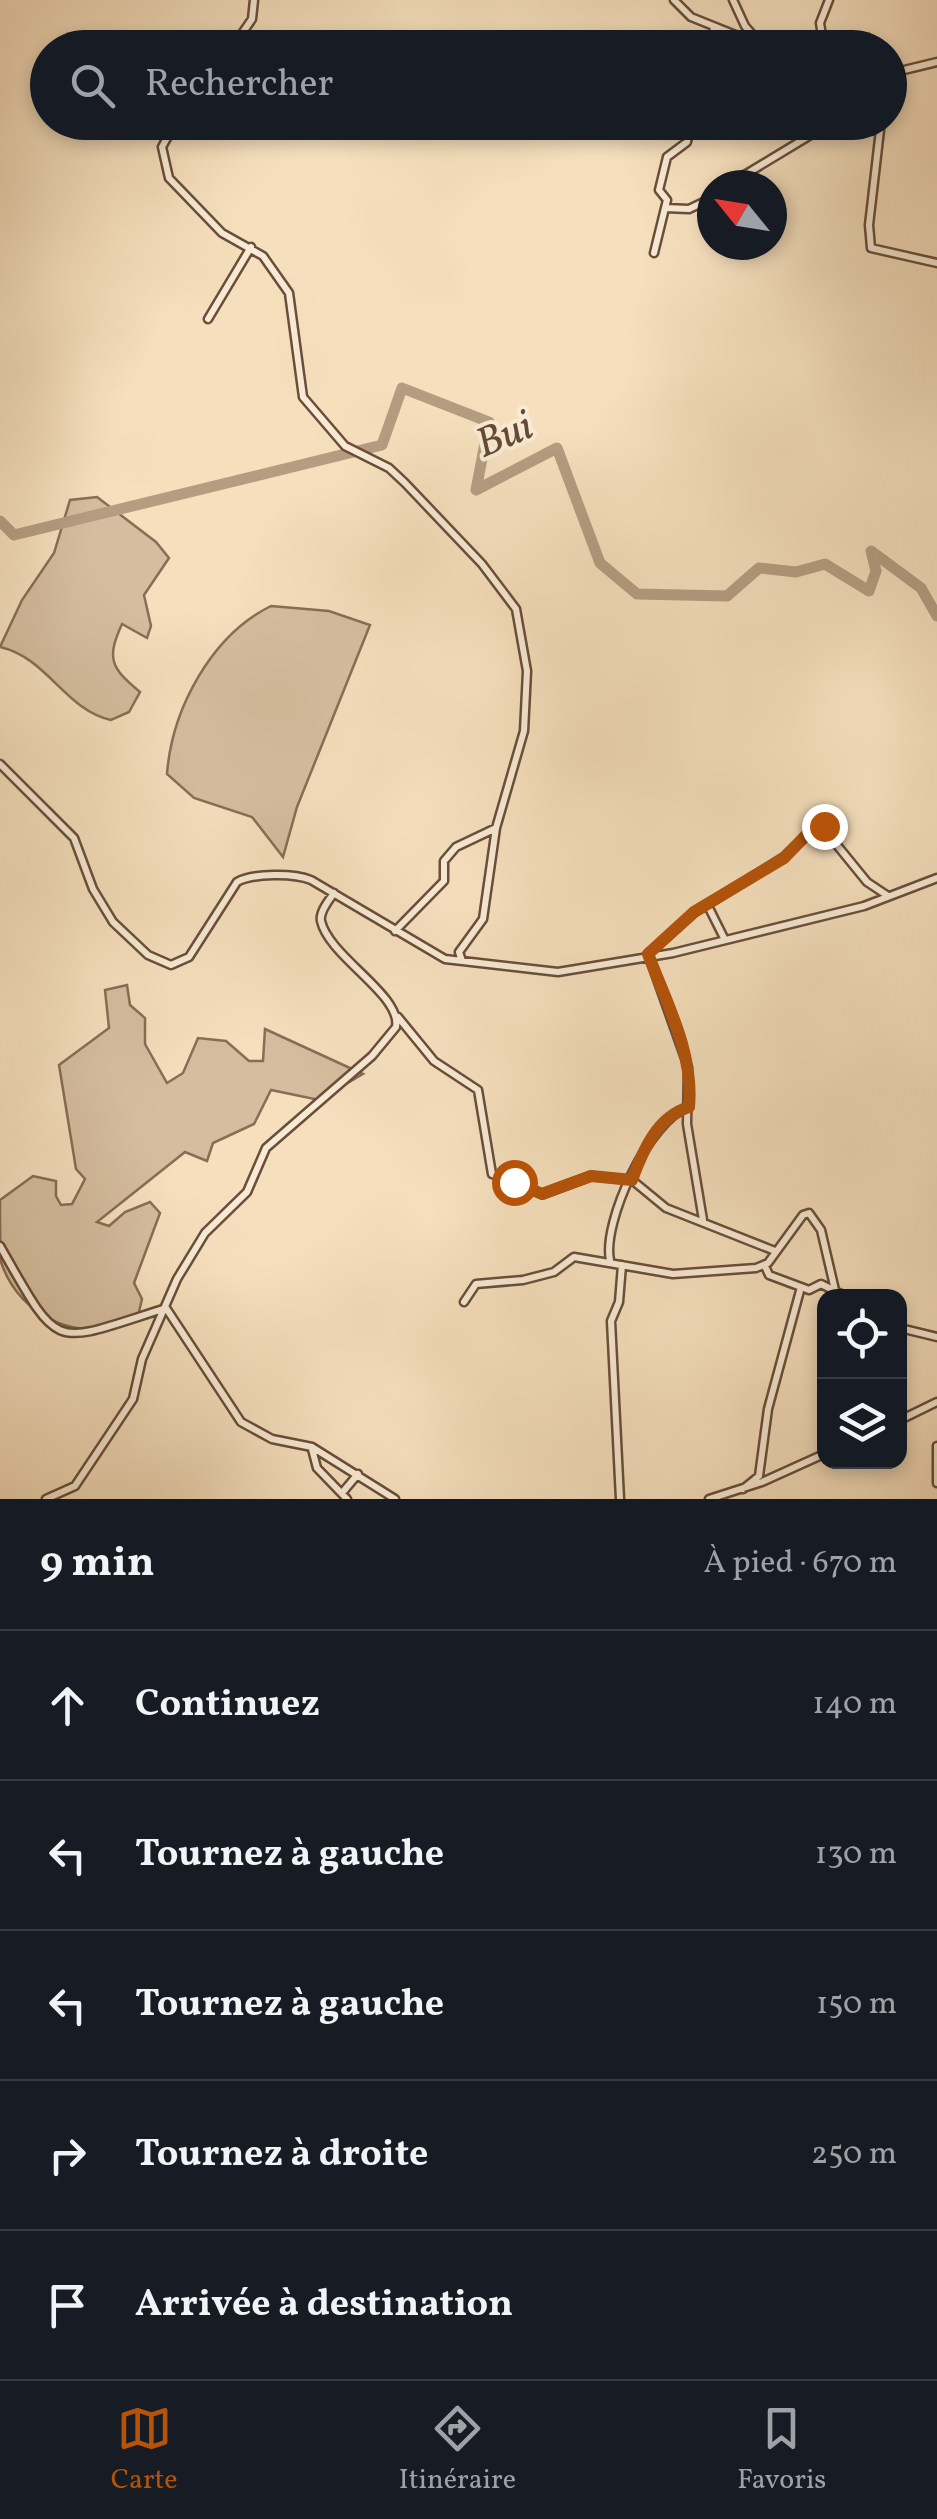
<!DOCTYPE html>
<html lang="fr">
<head>
<meta charset="utf-8">
<style>
  body { margin:0; font-family:Vollkorn,serif; background:#242831; color:#f1f3f6 }
  .controls { position:absolute; right:30px; bottom:30px; display:grid; overflow:hidden; border-radius:20px; box-shadow:0 5px 15px #0003 }
  .controls button { width:90px; height:90px; display:grid; place-items:center; padding:0; border:0; border-bottom:2px solid #363941; background:#171b24; color:#f1f3f6; font:50px sans-serif }
  .compass { position:absolute; left:697px; top:170px; width:90px; height:90px; border-radius:50%; background:#171b24; box-shadow:0 5px 15px #0003; rotate:300deg }
  .stop { position:absolute; width:30px; height:30px; margin:-22px; border:8px solid #b45309; border-radius:50%; background:#fff }
  .stop.end { background:#b45309; border-color:#fff; box-shadow:0 2px 10px #0008 }
  .list { margin:0; padding:0; list-style:none }
  h2 { display:flex; justify-content:space-between; align-items:center; height:130px; margin:0; padding:0 40px; font-size:42px }
  h2 small { font-size:32px; font-weight:400; color:#9ea1a6 }
  .list li { display:grid; grid-template-columns:65px 1fr auto; gap:30px; align-items:center; box-sizing:border-box; height:150px; padding:0 40px; border-top:2px solid #363941 }
  .list b { display:block; font-size:38px; white-space:nowrap }
  .list em { font-size:32px; font-style:normal; color:#9ea1a6 }
  .icon { flex:none; width:55px; height:55px; fill:none; stroke:currentColor; stroke-width:2; stroke-linecap:round; stroke-linejoin:round }
  .map { position:relative; flex:none; width:937px; height:1499px; overflow:hidden }
  .search { position:absolute; background:#171b24; box-shadow:0 5px 15px #0003; left:30px; right:30px; top:30px; height:110px; display:flex; align-items:center; gap:25px; box-sizing:border-box; padding:0 35px; border-radius:55px; color:#9ea1a6; font-size:38px }
  .sheet { height:880px; background:#171b24 }
  nav { display:flex; justify-content:space-around; align-items:center; box-sizing:border-box; height:140px; border-top:2px solid #363941; background:#171b24; font-size:28px; color:#9ea1a6 }
  nav a { display:grid; justify-items:center; gap:5px }
  nav .on { color:#b45309 }
  .map>svg:first-child { display:block }
</style>
</head>
<body>
<div class="map">
<svg width="937" height="1499" viewBox="0 0 937 1499">
  <rect width="100%" height="100%" fill="#f5dfbd"/>
  <filter id="stains"><feTurbulence type="fractalNoise" baseFrequency=".002" numOctaves="4"/><feColorMatrix values="0 0 0 0 .2 0 0 0 0 .09 0 0 0 0 .02 0 0 0 .5 -.17"/></filter>
  <radialGradient id="worn" r=".72"><stop offset=".6" stop-color="#630" stop-opacity="0"/><stop offset="1" stop-color="#630" stop-opacity=".3"/></radialGradient>
  <path fill="#d5be9f" stroke="#886e56" stroke-width="2.5" d="M97 497 156 542 169 558 144 595 151 626 147 638 122 624C106 659 111 668 140 692L129 712 111 720C64 709 48 658 0 647L22 600 54 553 70 500Z
    M271 606 329 611 370 625 297 807 283 857 252 817 194 798 167 774C172 708 212 635 271 606Z
    M127 985 130 1005 145 1018V1044L167 1083 183 1073 198 1038 226 1041 249 1061H263L265 1029 363 1074 319 1100 271 1090 254 1124 213 1143 207 1161 185 1152 97 1222 109 1226 125 1212 150 1202 160 1213 134 1283 142 1299 138 1316C88 1348 20 1320 1 1262 0 1244 0 1219 0 1200L33 1176 56 1181V1196L61 1205 72 1204 85 1179 76 1169 59 1065 109 1028 105 990Z"/>
  <g fill="none" stroke-linecap="round" stroke-linejoin="round">
    <path stroke="#b59d82" stroke-width="11" d="M0 521 14 535 382 445 402 388 489 422 476 490 557 448 600 563 637 594 727 596 759 568 796 572 825 564 869 591 876 571 871 551 921 588 937 616"/>
    <g stroke="#694e3a" stroke-width="11">
      <path id="minor" d="M674 0 691 17 768 48
        M733 0 745 26 759 42
        M232 48 252 19 254 0
        M708 48 714 28
        M824 48 820 23 829 0
        M890 67 900 71 937 62
        M890 92 900 71
        M176 122 162 147 169 178 222 233 263 256 289 293 303 397 345 446 389 468 405 483 482 564 516 609 527 671 524 731 496 828 483 919 459 952 462 961
        M880 130 869 225 871 248 937 263
        M728 185 814 133 880 130 881 122
        M665 208 667 200 659 190 667 157 687 142 691 122
        M654 253 665 208 689 209 712 198
        M208 319 251 247
        M0 764 74 838 93 889 113 922 148 955 171 965 189 957 237 882C253 873 294 873 311 880L445 959 558 972 673 953 864 906 937 878
        M707 904 724 938
        M395 931 444 881V861L456 847 496 828
        M398 1017 434 1061 478 1090 492 1174 543 1194 591 1176 632 1180 666 1208 775 1251
        M703 1220 687 1124 688 1067 648 954 695 912 784 857 819 823 867 882 888 896
        M0 1246C61 1353 50 1345 166 1308
        M610 1260C602 1223 649 1119 689 1107
        M765 1266 769 1275 809 1290 821 1284 845 1296
        M464 1302 476 1284 523 1280 554 1272 574 1257 673 1274 756 1268 768 1263 803 1215 809 1213 821 1230 835 1290
        M166 1308 241 1422 272 1439 312 1447 395 1499
        M900 1328 937 1337
        M900 1420 937 1402
        M937 1446V1483
        M312 1449 317 1468 347 1499
        M743 1489 759 1476 768 1409 801 1287
        M342 1493 358 1474
        M46 1499 75 1486 133 1399 142 1359 177 1279 205 1233 247 1192 266 1148 372 1056 396 1027C402 995 329 957 321 921 319 912 329 900 334 893
        M620 1499 611 1321 619 1302 622 1265
        M709 1499 762 1482 824 1454"/>
    </g>
    <use href="#minor" stroke="#f8ead4" stroke-width="6"/>
  </g>
  <g fill="none" stroke-linecap="round" stroke-linejoin="round">
    <path stroke="#b45309" stroke-width="12" d="M514 1182 542 1194 591 1176 632 1180C643 1150 657 1117 689 1107 694 1053 667 1004 648 954L694 912 784 858 817 824 824 826"/>
  </g>
  <g text-anchor="middle" dominant-baseline="central" stroke-width="8" stroke-linejoin="round" paint-order="stroke">
    <g font-size="42" font-style="italic" fill="#654a37" stroke="#f8ead4">
      <text transform="translate(505 437) rotate(-23)">Bui</text>
    </g>
  </g>
  <rect width="100%" height="100%" filter="url(#stains)"/>
  <rect width="100%" height="100%" fill="url(#worn)"/>
</svg>
<div class="controls">
<button><svg class="icon" aria-label="locate" viewBox="0 0 24 24"><circle cx="12" cy="12" r="6"/><path d="M12 2v4M12 18v4M2 12h4M18 12h4"/></svg></button>
<button><svg class="icon" aria-label="layers" viewBox="0 0 24 24"><path d="M12 4l9 5-9 5-9-5zM3 14l9 5 9-5"/></svg></button>
</div>
<svg class="compass" viewBox="-18 -18 36 36"><path d="M0-13l5 13h-10z" fill="#e53935"/><path d="M0 13l5-13h-10z" fill="#9ea1a6"/></svg>
<div class="stop" style="left:514px;top:1182px"></div>
<div class="stop end" style="left:824px;top:826px"></div>
<div class="search"><svg class="icon" aria-label="search" viewBox="0 0 24 24"><circle cx="10" cy="10" r="6"/><path d="M15 15l6 6"/></svg>Rechercher</div>
</div>
<section class="sheet">
<h2>9 min<small>À pied · 670 m</small></h2>
<ul class="list">
<li><svg class="icon" aria-label="ahead" viewBox="0 0 24 24"><path d="M12 20V5M6 11l6-6 6 6"/></svg><div><b>Continuez</b></div><em>140 m</em></li>
<li><svg class="icon" aria-label="left" viewBox="0 0 24 24"><path d="M17 20v-9H6M10 6l-5 5 5 5"/></svg><div><b>Tournez à gauche</b></div><em>130 m</em></li>
<li><svg class="icon" aria-label="left" viewBox="0 0 24 24"><path d="M17 20v-9H6M10 6l-5 5 5 5"/></svg><div><b>Tournez à gauche</b></div><em>150 m</em></li>
<li><svg class="icon" aria-label="right" viewBox="0 0 24 24"><path d="M7 20v-9h11M14 6l5 5-5 5"/></svg><div><b>Tournez à droite</b></div><em>250 m</em></li>
<li><svg class="icon" aria-label="arrive" viewBox="0 0 24 24"><path d="M6 21V4h12l-3 4 3 4H6"/></svg><div><b>Arrivée à destination</b></div></li>
</ul>
</section>
<nav>
<a class="on"><svg class="icon" aria-label="map" viewBox="0 0 24 24"><path d="M3 6l6-2 6 2 6-2v14l-6 2-6-2-6 2zM9 4v14M15 6v14"/></svg>Carte</a>
<a><svg class="icon" aria-label="directions" viewBox="0 0 24 24"><path d="M12 3l9 9-9 9-9-9zM9 14v-3h6M13 9l2 2-2 2"/></svg>Itinéraire</a>
<a><svg class="icon" aria-label="saved" viewBox="0 0 24 24"><path d="M7 4h10v16l-5-4-5 4z"/></svg>Favoris</a>
</nav>
</body>
</html>
